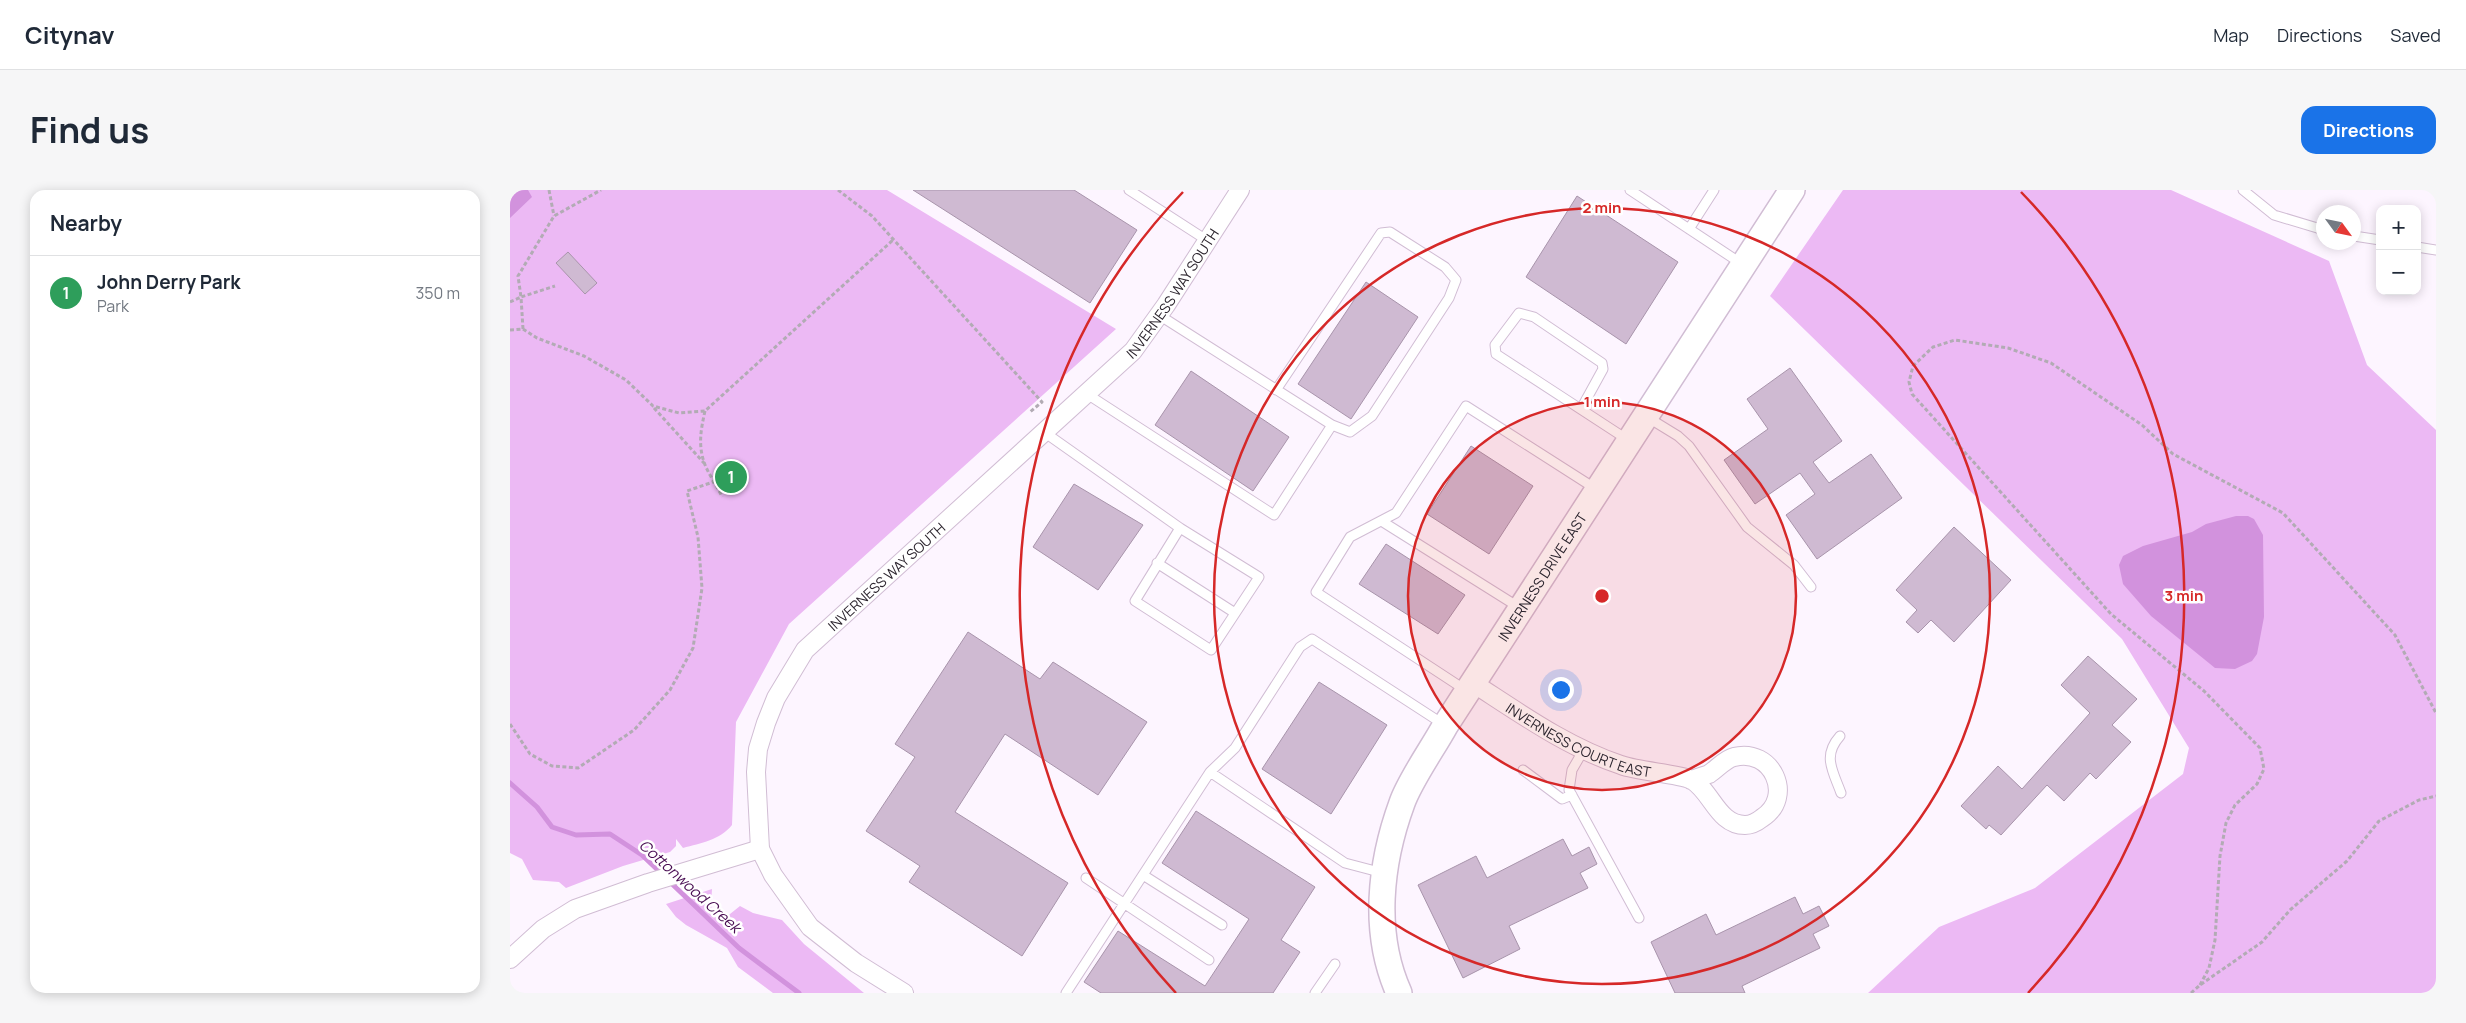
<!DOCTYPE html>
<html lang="en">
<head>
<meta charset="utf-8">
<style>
  body { margin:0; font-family:Manrope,sans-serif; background:#f6f6f7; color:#1f2937 }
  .controls { position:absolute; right:15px; top:15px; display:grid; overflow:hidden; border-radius:10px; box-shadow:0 2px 12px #0003 }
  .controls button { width:45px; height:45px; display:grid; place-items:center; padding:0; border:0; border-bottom:1px solid #e0e1e3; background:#fff; color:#1f2937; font:25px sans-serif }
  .compass { position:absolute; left:1806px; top:15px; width:45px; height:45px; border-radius:50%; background:#fff; box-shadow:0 2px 12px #0003; rotate:123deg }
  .you { position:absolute; left:1050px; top:499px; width:18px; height:18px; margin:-12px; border:4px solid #fff; border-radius:50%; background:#1a73e8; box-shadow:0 0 0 8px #1a73e833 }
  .badge { display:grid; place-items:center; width:32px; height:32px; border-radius:50%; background:#1a73e8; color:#fff; font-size:16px; font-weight:700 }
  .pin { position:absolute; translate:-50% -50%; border:2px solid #fff; box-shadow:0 1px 5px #0006 }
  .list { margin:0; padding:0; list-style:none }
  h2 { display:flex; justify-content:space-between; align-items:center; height:65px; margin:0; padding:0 20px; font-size:21px }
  h2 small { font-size:16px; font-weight:400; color:#747a83 }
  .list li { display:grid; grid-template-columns:32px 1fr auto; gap:15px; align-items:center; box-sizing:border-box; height:75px; padding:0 20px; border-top:1px solid #e0e1e3 }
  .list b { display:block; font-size:19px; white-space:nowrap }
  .list p { margin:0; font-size:16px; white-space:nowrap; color:#747a83 }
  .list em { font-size:16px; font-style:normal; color:#747a83 }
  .map { position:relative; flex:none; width:1926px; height:803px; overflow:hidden; border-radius:15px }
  header { display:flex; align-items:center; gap:30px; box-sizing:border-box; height:70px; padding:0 25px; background:#fff; border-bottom:1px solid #e0e1e3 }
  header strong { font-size:24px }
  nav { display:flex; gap:28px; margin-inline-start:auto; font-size:18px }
  .intro { display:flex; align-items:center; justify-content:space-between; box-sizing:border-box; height:120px; padding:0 30px }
  h1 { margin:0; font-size:35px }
  .button { padding:12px 22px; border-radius:15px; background:#1a73e8; color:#fff; font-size:18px; font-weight:700 }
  main { display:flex; gap:30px; padding:0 30px }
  aside { flex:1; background:#fff; border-radius:15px; box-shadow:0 2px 12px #0003 }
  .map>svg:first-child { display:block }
</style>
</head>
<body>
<header>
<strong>Citynav</strong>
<nav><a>Map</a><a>Directions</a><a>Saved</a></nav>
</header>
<div class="intro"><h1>Find us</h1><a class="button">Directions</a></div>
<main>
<aside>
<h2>Nearby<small></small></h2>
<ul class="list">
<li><span class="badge" style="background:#2e9e5b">1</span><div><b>John Derry Park</b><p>Park</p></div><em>350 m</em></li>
</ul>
</aside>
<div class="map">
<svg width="1926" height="803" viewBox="0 0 1926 803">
  <rect width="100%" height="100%" fill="#fdf5ff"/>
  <path fill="#ecb9f4" d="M0 0H377L606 139 279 434 226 532 222 635C210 650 191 653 173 658L166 649V656L160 662 113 676 56 698 49 692 23 690 12 669 0 663Z
    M1333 0H1661L1819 71 1857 175 1926 240V803H1358L1429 737 1525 698 1673 584 1679 558 1612 449 1260 106Z
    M202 699 201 716 204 727 215 728 230 716 243 723 272 730 294 754 354 803H263L228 777 217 758 176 735 166 727 156 714Z"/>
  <path fill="#d292dd" d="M0 0H18L22 7 0 28Z
    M1726 326H1738L1744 329 1753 345 1754 427 1747 464 1742 471 1725 479 1705 478 1641 426 1613 394 1609 375 1613 366 1633 356 1682 342 1696 334Z"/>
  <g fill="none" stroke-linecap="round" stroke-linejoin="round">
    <path stroke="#d292dd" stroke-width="5" d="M0 593 27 617 42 637 66 645 100 644 132 665 153 685
      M159 691 229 758 289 803"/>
  </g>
  <path fill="#cfbad2" stroke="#a894ab" d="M403 0H564L627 40 580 113Z
    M1067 6 1168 72 1116 154 1016 87Z
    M58 62 87 93 75 104 46 73Z
    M856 92 908 127 841 229 788 194Z
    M1280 178 1332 251 1303 272 1319 293 1361 264 1392 308 1307 369 1276 325 1305 304 1290 283 1245 314 1214 270 1258 239 1237 209Z
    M681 181 779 247 743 301 645 235Z
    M961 256 1023 296 979 364 917 324Z
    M564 294 633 335 588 400 523 357Z
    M1444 337 1501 390 1444 452 1421 430 1408 443 1396 432 1407 420 1386 400Z
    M876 354 955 405 928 444 849 394Z
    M458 442 530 489 543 472 637 532 588 605 495 544 445 622 558 693 512 766 399 692 410 676 356 641 405 567 385 554Z
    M1578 466 1627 509 1602 535 1621 552 1586 589 1580 583 1554 611 1537 595 1491 645 1479 635 1476 639 1451 616 1488 576 1512 599 1580 523 1551 495Z
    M809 492 877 535 821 624 752 579Z
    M686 621 805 697 771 750 790 762 763 803H591L574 792 608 741 695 796 739 729 652 673Z
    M1053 649 1062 666 1079 657 1087 674 1070 683 1078 698 999 736 1010 759 953 788 908 695 966 666 977 688Z
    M1285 707 1293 724 1309 716 1319 736 1303 744 1310 758 1232 796 1235 803H1165L1141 752 1196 724 1206 745Z"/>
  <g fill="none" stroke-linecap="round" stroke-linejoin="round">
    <g stroke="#d1bdd4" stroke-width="11">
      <path id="lane" d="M619 0 698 51
        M1120 0 1232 74
        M1733 0 1764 25 1814 40
        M1179 39 1204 0
        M1844 46 1870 50
        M1907 57 1926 60
        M766 200 871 43 880 42 935 77 946 90 939 108 862 226 840 242 822 235
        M577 204 764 325 822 235 649 125
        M1071 219 1093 179 1092 173 1024 127 1009 123 985 155 986 164 1118 250
        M1137 227 1168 246 1179 256 1237 337 1284 375 1301 397
        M534 242 670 338 625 411 701 460 749 387 670 338
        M873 332 1010 418
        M647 373 725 423
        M957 501 806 402 840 347 886 323 956 216 1086 299
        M1330 546C1312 566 1323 581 1331 603
        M1073 561 1062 580 1059 600 1129 728
        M1013 580 1052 609 1062 605
        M700 582 835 673 873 683
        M633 685 712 735
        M576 688 699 770
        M556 803 700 582 725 558 790 457 802 449 933 534
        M805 803 825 774"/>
    </g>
    <g stroke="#d1bdd4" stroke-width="20">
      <g id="street">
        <path id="s1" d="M963 493C1011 524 1057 557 1111 575 1130 582 1167 583 1182 590 1202 602 1208 635 1235 635 1242 635 1247 632 1252 628 1285 607 1262 557 1224 567 1215 569 1207 579 1199 584 1194 586 1187 588 1181 590"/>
        <path d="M0 769 33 739 65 719 138 693 250 659"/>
        <path id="s2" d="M394 803 346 773 300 737 263 685 250 659 246 582 248 559 256 533 266 508 295 460 623 161 656 115 730 0"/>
      </g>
    </g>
    <g stroke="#d1bdd4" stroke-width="28">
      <g id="secondary">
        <path id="s3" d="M889 803C862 743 870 673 892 613 900 590 923 558 935 536L1282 0"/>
      </g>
    </g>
    <path stroke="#b2abb4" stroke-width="3" stroke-dasharray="4 2.5" stroke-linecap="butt" d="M39 0 44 26
      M328 0 362 26 532 212 520 222
      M0 112 11 107 8 86 44 26 91 0
      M13 139 11 107 45 96
      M0 140 13 139 27 148 74 166 116 190 143 216 169 223 195 221 383 50
      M144 218 194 273
      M195 221C191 239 188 254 194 272 198 284 207 295 212 307
      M0 534 20 564 42 576 68 578 124 540 160 500 183 458 192 398 188 347 177 301 206 291
      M1690 795 1699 778 1705 750 1710 666 1716 633 1725 615 1747 594 1754 579 1750 558 1694 501 1601 424 1402 204 1399 192 1403 176 1423 157 1445 150 1498 158 1541 173 1632 235 1663 264 1773 323 1885 445 1926 523
      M1681 803 1690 795 1752 752 1780 720 1837 671 1869 631 1909 610 1926 606"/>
    <use href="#lane" stroke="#fff" stroke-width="9"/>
    <use href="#street" stroke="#fff" stroke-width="18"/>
    <use href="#secondary" stroke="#fff" stroke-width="25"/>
  </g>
  <circle cx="1092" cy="406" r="194" fill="#d62828" fill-opacity=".12"/>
  <g fill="none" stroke="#d62828" stroke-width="2.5">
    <circle cx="1092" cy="406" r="194"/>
    <circle cx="1092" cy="406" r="388"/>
    <path d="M666 803A582 582 0 0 1 673 2M1511 2A582 582 0 0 1 1518 803"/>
  </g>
  <g text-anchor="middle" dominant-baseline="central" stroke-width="5" stroke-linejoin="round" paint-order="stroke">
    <g font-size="14" fill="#2d262f" stroke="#fff">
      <text stroke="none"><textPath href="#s2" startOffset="932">INVERNESS WAY SOUTH</textPath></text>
      <text stroke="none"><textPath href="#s2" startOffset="528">INVERNESS WAY SOUTH</textPath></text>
      <text stroke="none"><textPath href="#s3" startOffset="461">INVERNESS DRIVE EAST</textPath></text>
      <text stroke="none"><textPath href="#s1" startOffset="121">INVERNESS COURT EAST</textPath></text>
    </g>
    <g font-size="15" font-style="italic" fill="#480c52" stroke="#fff">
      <text transform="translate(180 696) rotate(42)">Cottonwood Creek</text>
    </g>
  </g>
  <circle cx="1092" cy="406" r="8" fill="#d62828" stroke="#fff" stroke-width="2.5"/>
  <g font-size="15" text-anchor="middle" font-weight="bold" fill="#d62828" stroke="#fff" stroke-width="5" stroke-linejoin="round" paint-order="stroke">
    <text x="1092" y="23">2 min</text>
    <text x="1092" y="217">1 min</text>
    <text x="1674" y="411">3 min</text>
  </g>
</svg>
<div class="controls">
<button>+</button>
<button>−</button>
</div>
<svg class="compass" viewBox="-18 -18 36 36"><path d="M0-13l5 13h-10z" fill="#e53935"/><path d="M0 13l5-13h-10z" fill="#747a83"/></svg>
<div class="you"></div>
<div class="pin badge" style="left:221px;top:287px;background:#2e9e5b">1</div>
</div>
</main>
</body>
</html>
